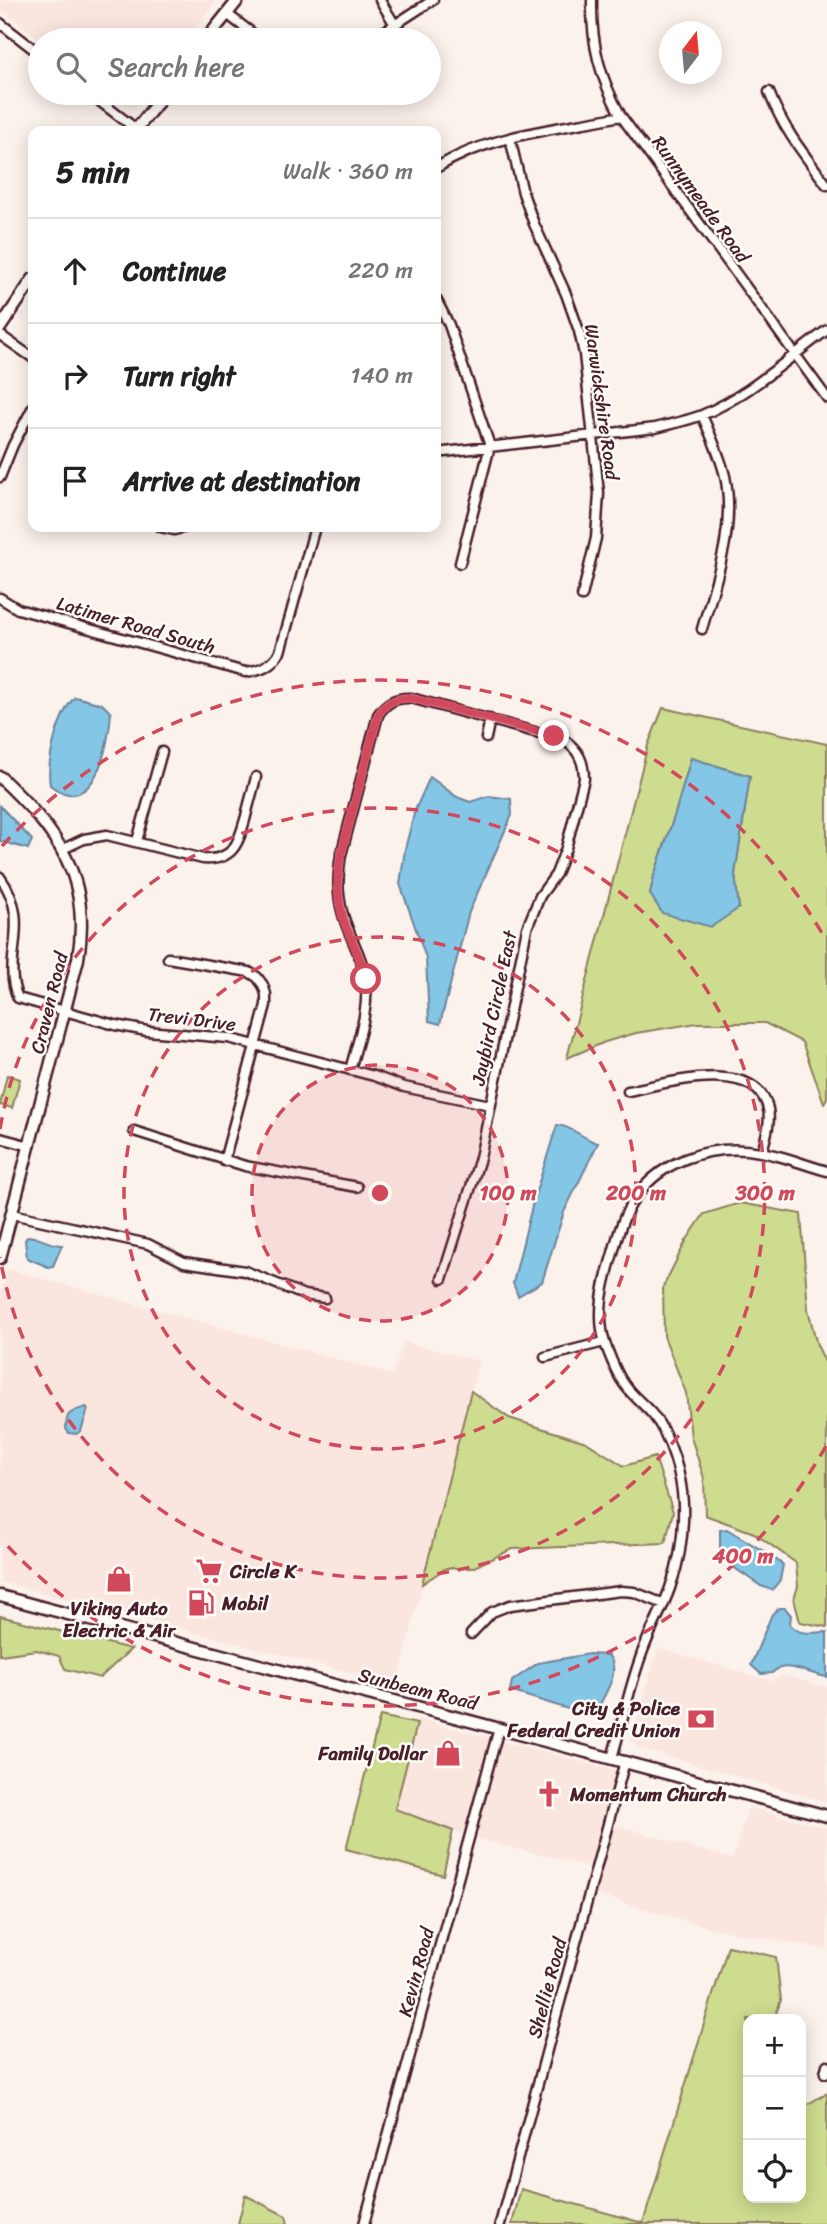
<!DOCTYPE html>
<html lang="en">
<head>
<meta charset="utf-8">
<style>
  body { margin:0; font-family:Sriracha,sans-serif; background:#f6f6f6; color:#222 }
  .controls { position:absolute; right:21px; bottom:21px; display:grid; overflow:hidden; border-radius:14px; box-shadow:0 4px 18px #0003 }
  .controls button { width:63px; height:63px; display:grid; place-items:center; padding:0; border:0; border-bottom:2px solid #e0e0e0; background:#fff; color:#222; font:35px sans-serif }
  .compass { position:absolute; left:659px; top:21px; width:63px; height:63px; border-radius:50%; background:#fff; box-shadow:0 4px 18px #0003; rotate:16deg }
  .stop { position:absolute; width:21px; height:21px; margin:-16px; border:5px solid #d1495b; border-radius:50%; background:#fff }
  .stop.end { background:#d1495b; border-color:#fff; box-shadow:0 2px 7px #0008 }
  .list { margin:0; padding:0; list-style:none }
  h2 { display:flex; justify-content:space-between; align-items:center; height:91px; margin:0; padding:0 28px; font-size:30px }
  h2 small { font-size:23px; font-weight:400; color:#767676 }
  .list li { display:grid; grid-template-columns:46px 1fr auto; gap:21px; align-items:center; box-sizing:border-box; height:105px; padding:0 28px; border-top:2px solid #e0e0e0 }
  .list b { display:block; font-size:26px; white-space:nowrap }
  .list em { font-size:23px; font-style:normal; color:#767676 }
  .icon { flex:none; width:38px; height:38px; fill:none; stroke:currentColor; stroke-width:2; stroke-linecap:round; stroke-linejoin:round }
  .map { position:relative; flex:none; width:827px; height:2224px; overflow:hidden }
  .search { position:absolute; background:#fff; box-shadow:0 4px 18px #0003; left:28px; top:28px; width:413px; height:77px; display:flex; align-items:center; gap:18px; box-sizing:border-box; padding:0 24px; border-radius:38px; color:#767676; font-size:26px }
  .panel { position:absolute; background:#fff; box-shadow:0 4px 18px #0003; left:28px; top:126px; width:413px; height:406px; border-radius:14px }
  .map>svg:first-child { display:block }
</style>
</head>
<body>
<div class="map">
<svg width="827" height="2224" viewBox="0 0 827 2224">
  <rect width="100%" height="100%" fill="#fcf2ec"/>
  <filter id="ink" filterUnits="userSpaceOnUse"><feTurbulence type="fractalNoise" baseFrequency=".0143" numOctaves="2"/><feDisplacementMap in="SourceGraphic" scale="14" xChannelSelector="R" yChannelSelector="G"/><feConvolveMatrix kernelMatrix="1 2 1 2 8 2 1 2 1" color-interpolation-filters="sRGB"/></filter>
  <g filter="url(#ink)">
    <path fill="#fbe6df" d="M0 0H217L186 40H41L0 9Z
      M110 93H146L133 110Z
      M7 1269 392 1374 404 1342 479 1361 397 1685 0 1582V1297Z
      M658 1648 772 1681 782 1675 827 1687V1802L638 1748 631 1739Z
      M418 1719 626 1773 612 1824 732 1859 748 1807 827 1828V1950L715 1929 593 1894 598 1869 473 1838 395 1809Z"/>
    <path fill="#cedc8f" stroke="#8c7e5d" stroke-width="2" fill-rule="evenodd" d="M663 708 827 744V1098L824 1103 802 1042 765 1023H697L636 1033 605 1042 567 1058 648 745ZM691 758 750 776 735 874 739 908 650 894 654 876 675 814Z
      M7 1075 20 1079 12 1108 0 1105Z
      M740 1203 801 1214 808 1309 817 1345 827 1366V1627L800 1622 794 1599 798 1586 796 1563 754 1533 705 1515 704 1478 691 1437 686 1393 664 1336 663 1287 686 1241 704 1214Z
      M471 1391 509 1418 586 1442 624 1466 655 1457 673 1512 665 1543 512 1549 472 1568H446L422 1584Z
      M0 1616 131 1649 100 1678 65 1669 59 1656 37 1650 0 1655Z
      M380 1716 417 1724 395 1809 453 1831 443 1875 346 1849Z
      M728 1946 776 1957 781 2000 774 2019H748V2198H801V2108L827 2093V2224H512L521 2189 643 2223Z
      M245 2195 286 2216 288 2224H238Z"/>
    <path fill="#84c6e5" stroke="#6d839b" stroke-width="2" d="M75 697 102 704 111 713C109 743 95 821 50 785 46 762 58 714 75 697Z
      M691 758 750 776 735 874 739 908 711 927 662 913 650 894 654 876 675 814Z
      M430 777 457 797 470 802 489 796 511 799 512 815 469 912 440 1024 429 1021 426 958 400 884 405 849 415 810Z
      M0 806 32 840 28 849 0 841Z
      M557 1125C572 1126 583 1139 598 1143L564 1212 542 1282 518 1296 513 1283 534 1198Z
      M28 1236C40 1237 49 1245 62 1245L53 1266 48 1267 27 1258 25 1240Z
      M86 1407 88 1409 81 1431 76 1434 69 1433 66 1429C66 1411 71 1412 86 1407Z
      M727 1529 770 1555 783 1565 780 1580 772 1590 761 1586 720 1558V1530Z
      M779 1608H785L791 1615 790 1624C800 1637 813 1632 827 1632V1677C810 1675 786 1659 772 1673L761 1674 751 1665 772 1614Z
      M589 1654 608 1655C622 1671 605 1693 598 1708L581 1713 510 1691 512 1681 538 1663Z"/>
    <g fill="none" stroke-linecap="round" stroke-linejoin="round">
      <g stroke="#4a1f2b" stroke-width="13">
        <path id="minor" d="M380 0 395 25
          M592 0C591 44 600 78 621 116L827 398
          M227 14 261 40
          M0 23 40 54
          M371 40 433 0
          M769 92C783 129 803 153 827 185
          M89 93 136 129
          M510 138 523 193 534 224 566 294 579 331 584 354 599 493 596 538 582 596
          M436 168C490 134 559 129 621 116
          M436 299 449 325 490 446 460 563
          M0 335 33 358
          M702 415C710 434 720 455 725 476 736 529 716 579 702 629
          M436 453 655 428C670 424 687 421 702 415 748 396 787 359 827 330
          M0 477 13 445 33 407
          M160 527 174 530 186 527
          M0 598 18 609 245 672C261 670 271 666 280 652L315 527
          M486 738 490 719
          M137 841 162 752
          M63 849 84 839 107 835 203 859C235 861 239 841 246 816 249 803 253 790 256 777
          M0 877C34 924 0 958 18 998L115 1025 147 1031 228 1038 374 1076 404 1087 490 1105
          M168 958 249 972 257 977 263 985 266 994V1005L224 1161
          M350 1070C358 1040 369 1011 366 980 363 959 353 943 346 924 337 900 337 879 341 855L378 715C386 702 396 697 411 698L564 740C579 750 584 762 584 779L566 848 556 874 540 896 527 928 480 1158 442 1279
          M628 1091C664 1084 757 1056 768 1109 771 1123 765 1139 762 1152
          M134 1131 245 1166 357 1187
          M0 1138 30 1146
          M12 1214 148 1244 184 1262 245 1271 304 1295 325 1298
          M545 1357 604 1342
          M471 1634 492 1612 510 1605 621 1591 634 1592 664 1604
          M612 1758C622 1724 629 1689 641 1656 649 1632 662 1611 670 1588 680 1561 684 1532 683 1504 682 1476 671 1437 653 1415 644 1404 632 1396 624 1384 616 1373 611 1359 606 1346 595 1315 604 1283 613 1253 617 1238 621 1222 629 1208 655 1160 711 1143 761 1152 784 1156 805 1165 827 1171
          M825 2073 827 2065
          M364 2224 499 1728
          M500 2224 625 1761"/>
      </g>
      <g stroke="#4a1f2b" stroke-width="15">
        <path id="tertiary" d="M206 40 238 0
          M135 131 165 93
          M0 328 33 279
          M0 777C57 831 92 876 78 959L0 1258
          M0 1596 827 1816"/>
      </g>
      <use href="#minor" stroke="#fdfcf7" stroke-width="8"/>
      <use href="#tertiary" stroke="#fdfcf7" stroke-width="10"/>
    </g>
  </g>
  <g fill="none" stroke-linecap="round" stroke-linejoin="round" filter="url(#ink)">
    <path stroke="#d1495b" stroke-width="9" d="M366 979C362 960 354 945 346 927 337 903 336 879 341 855L378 715C386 702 396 697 411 698L554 736"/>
  </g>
  <circle cx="380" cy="1193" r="128" fill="#d1495b" fill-opacity=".12"/>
  <g fill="none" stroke="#d1495b" stroke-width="3.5" stroke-dasharray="12 9">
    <circle cx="380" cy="1193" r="128"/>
    <circle cx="380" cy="1193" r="256"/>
    <path d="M0 1129A385 385 0 1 1 0 1257"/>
    <path d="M826 1446A513 513 0 0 1 2 1540M2 846A513 513 0 0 1 826 940"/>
  </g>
  <defs>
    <g id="supermarket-bare" transform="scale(2.1)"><path d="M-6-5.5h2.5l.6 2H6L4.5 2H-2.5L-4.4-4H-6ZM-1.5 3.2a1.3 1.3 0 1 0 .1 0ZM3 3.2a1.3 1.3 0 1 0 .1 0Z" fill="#d1495b" stroke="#fdfcf7" stroke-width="2.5" paint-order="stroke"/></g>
    <g id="shop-bare" transform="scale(2.1)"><path d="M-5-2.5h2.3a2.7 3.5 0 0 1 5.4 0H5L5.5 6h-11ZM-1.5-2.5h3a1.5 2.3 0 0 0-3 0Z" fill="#d1495b" stroke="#fdfcf7" stroke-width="2.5" paint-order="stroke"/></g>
    <g id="fuel-bare" transform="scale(2.1)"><path d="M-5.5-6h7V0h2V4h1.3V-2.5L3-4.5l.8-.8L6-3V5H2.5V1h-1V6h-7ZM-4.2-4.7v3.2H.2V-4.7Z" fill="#d1495b" stroke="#fdfcf7" stroke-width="2.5" paint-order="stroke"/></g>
    <g id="bank-bare" transform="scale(2.1)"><path d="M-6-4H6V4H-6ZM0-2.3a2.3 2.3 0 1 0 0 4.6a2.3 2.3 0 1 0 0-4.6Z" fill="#d1495b" stroke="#fdfcf7" stroke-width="2.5" paint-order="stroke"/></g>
    <g id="church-bare" transform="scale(2.1)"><path d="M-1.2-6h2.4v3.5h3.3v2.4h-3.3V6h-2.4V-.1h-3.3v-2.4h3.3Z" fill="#d1495b" stroke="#fdfcf7" stroke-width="2.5" paint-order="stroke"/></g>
  </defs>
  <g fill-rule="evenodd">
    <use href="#supermarket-bare" x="209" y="1571"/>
    <use href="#shop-bare" x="119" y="1579"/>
    <use href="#fuel-bare" x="201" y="1603"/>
    <use href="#bank-bare" x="701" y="1719"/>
    <use href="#shop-bare" x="448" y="1753"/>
    <use href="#church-bare" x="549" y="1794"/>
  </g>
  <g text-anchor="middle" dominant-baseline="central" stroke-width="5" stroke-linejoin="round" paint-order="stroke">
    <g font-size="19" fill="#4a1f2b" stroke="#fdfcf7">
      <text transform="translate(701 199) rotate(54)">Runnymeade Road</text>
      <text transform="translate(602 402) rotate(82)">Warwickshire Road</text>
      <text transform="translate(136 625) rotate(16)">Latimer Road South</text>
      <text transform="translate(49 1003) rotate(-76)">Craven Road</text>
      <text transform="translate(494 1008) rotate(-78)">Jaybird Circle East</text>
      <text transform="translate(192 1019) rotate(7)">Trevi Drive</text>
      <text transform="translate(418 1689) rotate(14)">Sunbeam Road</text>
      <text transform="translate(416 1972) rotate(-75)">Kevin Road</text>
      <text transform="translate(547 1988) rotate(-75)">Shellie Road</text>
    </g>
    <g font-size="19" font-weight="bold" fill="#4a1f2b" stroke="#fdfcf7" text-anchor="start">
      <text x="230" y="1571">Circle K</text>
      <text x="222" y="1603">Mobil</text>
      <text x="119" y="1608" text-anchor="middle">Viking Auto<tspan x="119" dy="22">Electric &amp; Air</tspan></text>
      <text x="680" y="1708" text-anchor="end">City &amp; Police<tspan x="680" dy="22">Federal Credit Union</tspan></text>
      <text x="427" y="1753" text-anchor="end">Family Dollar</text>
      <text x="570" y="1794">Momentum Church</text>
    </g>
  </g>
  <circle cx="380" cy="1193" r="10" fill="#d1495b" stroke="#fdfcf7" stroke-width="3.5"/>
  <g font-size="21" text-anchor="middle" font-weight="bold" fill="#d1495b" stroke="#fdfcf7" stroke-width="5" stroke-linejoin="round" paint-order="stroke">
    <text x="508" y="1200">100 m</text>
    <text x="636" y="1200">200 m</text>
    <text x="765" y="1200">300 m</text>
    <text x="743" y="1563">400 m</text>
  </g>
</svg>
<div class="controls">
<button>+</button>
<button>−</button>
<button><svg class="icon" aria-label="locate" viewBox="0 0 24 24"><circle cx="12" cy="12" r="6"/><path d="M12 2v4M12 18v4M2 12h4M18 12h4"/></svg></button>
</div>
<svg class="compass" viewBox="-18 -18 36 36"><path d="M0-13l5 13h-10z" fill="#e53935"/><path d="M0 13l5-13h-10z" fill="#767676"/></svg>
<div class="stop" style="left:366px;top:979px"></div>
<div class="stop end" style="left:554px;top:736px"></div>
<div class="search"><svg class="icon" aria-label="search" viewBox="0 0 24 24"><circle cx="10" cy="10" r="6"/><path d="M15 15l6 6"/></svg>Search here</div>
<section class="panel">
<h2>5 min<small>Walk · 360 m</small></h2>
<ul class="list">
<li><svg class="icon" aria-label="ahead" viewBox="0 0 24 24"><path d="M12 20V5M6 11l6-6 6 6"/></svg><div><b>Continue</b></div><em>220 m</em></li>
<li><svg class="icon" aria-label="right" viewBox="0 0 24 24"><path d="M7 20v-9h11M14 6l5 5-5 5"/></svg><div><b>Turn right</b></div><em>140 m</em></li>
<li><svg class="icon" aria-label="arrive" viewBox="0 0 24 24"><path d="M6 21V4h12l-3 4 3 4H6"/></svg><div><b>Arrive at destination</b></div></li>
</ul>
</section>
</div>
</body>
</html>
